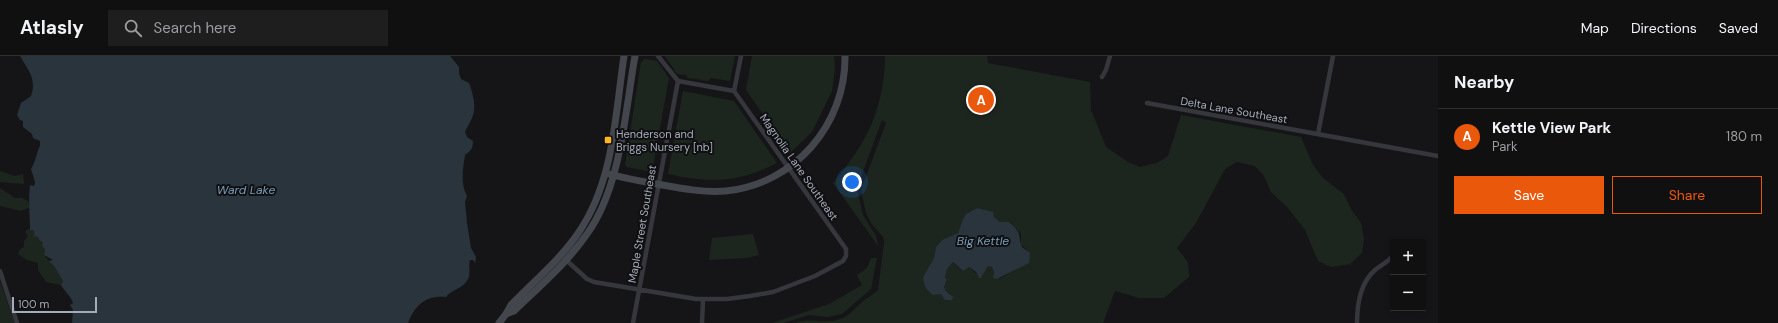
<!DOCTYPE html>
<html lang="en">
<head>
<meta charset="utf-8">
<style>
  body { margin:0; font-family:"DM Sans",sans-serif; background:#1e1e1f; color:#f1f3f6 }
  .controls { position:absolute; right:12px; bottom:12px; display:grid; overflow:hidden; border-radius:0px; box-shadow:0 2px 6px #0003 }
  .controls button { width:36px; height:36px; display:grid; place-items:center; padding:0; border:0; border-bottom:1px solid #303031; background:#101011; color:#f1f3f6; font:20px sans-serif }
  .scale { position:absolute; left:12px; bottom:10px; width:85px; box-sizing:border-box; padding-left:4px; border:2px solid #a5acb9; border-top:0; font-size:11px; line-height:14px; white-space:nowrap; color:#a5acb9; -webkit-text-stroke:3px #101012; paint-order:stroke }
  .you { position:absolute; left:852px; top:126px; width:14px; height:14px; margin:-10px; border:3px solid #fff; border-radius:50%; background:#1a73e8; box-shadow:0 0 0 6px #1a73e833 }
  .badge { display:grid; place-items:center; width:26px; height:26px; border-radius:50%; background:#ea580c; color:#fff; font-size:13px; font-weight:700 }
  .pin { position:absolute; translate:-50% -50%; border:2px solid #fff; box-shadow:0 1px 4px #0006 }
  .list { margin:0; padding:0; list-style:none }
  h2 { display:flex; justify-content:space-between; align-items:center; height:52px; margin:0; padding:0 16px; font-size:17px }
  h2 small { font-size:13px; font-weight:400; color:#9c9d9f }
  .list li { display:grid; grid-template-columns:26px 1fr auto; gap:12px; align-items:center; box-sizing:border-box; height:56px; padding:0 16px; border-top:1px solid #303031 }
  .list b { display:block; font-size:15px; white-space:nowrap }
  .list p { margin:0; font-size:13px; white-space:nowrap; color:#9c9d9f }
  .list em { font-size:13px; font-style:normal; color:#9c9d9f }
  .actions { display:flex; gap:8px; padding:12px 16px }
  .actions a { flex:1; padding:9px 0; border:1px solid #ea580c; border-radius:0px; text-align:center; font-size:14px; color:#ea580c }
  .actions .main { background:#ea580c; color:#fff }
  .icon { flex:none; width:22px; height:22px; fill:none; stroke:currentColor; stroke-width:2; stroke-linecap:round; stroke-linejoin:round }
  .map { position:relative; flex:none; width:1438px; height:267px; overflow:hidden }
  header { display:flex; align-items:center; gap:24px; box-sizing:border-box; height:56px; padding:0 20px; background:#101011; border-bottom:1px solid #303031 }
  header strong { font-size:19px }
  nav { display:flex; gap:22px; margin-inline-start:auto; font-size:14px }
  .search { width:280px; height:36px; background:#1e1e1f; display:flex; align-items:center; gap:10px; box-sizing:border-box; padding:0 14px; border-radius:0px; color:#9c9d9f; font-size:15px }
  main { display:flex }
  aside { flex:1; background:#101011 }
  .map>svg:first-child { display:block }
</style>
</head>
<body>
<header>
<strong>Atlasly</strong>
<div class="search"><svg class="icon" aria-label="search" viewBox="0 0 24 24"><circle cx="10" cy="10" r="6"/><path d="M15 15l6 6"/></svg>Search here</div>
<nav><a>Map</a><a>Directions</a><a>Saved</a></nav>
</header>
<main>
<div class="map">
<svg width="1438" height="267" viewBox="0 0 1438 267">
  <rect width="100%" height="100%" fill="#151517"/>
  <path fill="#1d261e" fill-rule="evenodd" d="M665 0H735L730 25 711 22 708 25 688 22 686 19 677 18Z
    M752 0H834L835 12 832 35 812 76 790 97 746 34Z
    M885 0H987L988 7 1090 26 1091 54 1106 91 1128 106 1140 111 1157 107 1168 100 1181 59 1301 81 1312 107 1323 122 1344 138 1351 153 1361 167 1364 183 1362 197 1350 208 1331 211 1318 205 1305 174 1288 152 1271 136 1264 120 1255 110 1237 106 1225 113 1196 167 1177 192 1188 206 1189 221 1164 242H1139L1115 235 1103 267H795C808 262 817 266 829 265 845 265 853 255 863 245 868 241 873 239 878 234L884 187 883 181 871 167 866 157 861 134 886 67 882 64 857 132 863 159 876 180 878 190 833 127C867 87 884 53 885 0ZM977 152 994 159V161L1000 166H1010L1021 178V188L1027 194 1017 213 999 223 993 221 994 216 992 211 988 210 981 222 969 211 962 215 953 206 947 213 945 222 947 225 944 231 946 235 951 238 944 241 941 237 933 239 923 221 934 202 936 191 942 184 958 177 963 163 966 158Z
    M645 3 657 5 669 22 652 116 627 111 625 109 641 6Z
    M683 35 734 45 777 107C739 127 709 127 668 118Z
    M0 115 15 120 23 118 24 128 0 126Z
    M0 132 15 142H22L28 145 30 151 21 155 0 150Z
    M28 173 33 174 40 185 43 186 45 193 44 199 54 210 63 225 61 229 46 226 38 214V207L27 204 18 198 20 193 24 191V185L28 180 25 176Z
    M753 178 759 199 747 202 709 204 712 182Z
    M871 202H877L871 233 842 258 827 261 809 259 783 267H772L829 248 862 229 857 219 867 212Z
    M0 225 14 266V267H0Z"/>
  <path fill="#2a343c" d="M20 0H450L459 11V17L461 23 469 27C473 38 477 51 472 62 470 67 467 71 465 76L467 81 473 85C473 92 471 95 465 99 463 113 460 127 467 140L465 146 467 167 471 192 476 201 475 207 473 204H470C468 210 471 217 468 223 463 233 452 233 446 241 426 239 415 249 408 267H72L73 254 70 249 73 247C71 240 64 235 61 229L63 225 54 210 49 205 53 204 44 199 45 193 42 190 43 186 40 185 37 180 33 181 35 178 33 174H30C30 159 28 144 30 129L34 130 35 126 31 113C36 105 37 95 40 90V85L33 82 32 78 23 71V65L20 64 17 59 21 47 31 40C37 23 28 14 20 0Z
    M977 152 993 156 994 161 1000 166H1009C1023 178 1017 178 1022 191L1030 197 1029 207 997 223 993 222 994 216 992 211 988 210 981 222H979L976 216 969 211 963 215 953 206 947 213 945 222 947 224 944 231 946 235 953 241 952 244H945L941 238 933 239C926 234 924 229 923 221L934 202 936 191 942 184 958 177 963 163 966 158Z"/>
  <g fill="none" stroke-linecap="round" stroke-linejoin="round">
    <path stroke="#36373d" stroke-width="4.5" d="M658 0 678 25 734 35
      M1102 21 1106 14 1110 0
      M734 35 741 0
      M1147 47 1438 100
      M1318 78 1333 0
      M565 203 587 223 594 226 696 243H727L750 240 773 236 815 220 843 205 846 200V193L734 35
      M0 215 17 267
      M633 267 678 25
      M702 267 703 244
      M1357 267C1357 248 1360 227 1375 214 1381 209 1388 206 1393 200"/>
    <path stroke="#43464d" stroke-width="7" d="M606 117C622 122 640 125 657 128 679 132 703 137 726 135 795 128 846 68 845 0
      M506 258 514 255C540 230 567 207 587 178 621 131 625 56 635 0
      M499 267 506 258 511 249C534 225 561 203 579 176 614 124 615 60 624 0"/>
  </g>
  <rect fill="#ffb425" stroke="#101012" stroke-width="1.5" x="604" y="80" width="8" height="8" rx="2"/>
  <g text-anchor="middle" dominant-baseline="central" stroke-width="4" stroke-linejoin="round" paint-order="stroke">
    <g font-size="11" fill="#a5acb9" stroke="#101012">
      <text transform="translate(1234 54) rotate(10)">Delta Lane Southeast</text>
      <text transform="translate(799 111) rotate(55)">Magnolia Lane Southeast</text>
      <text transform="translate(642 168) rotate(-80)">Maple Street Southeast</text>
    </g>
    <g font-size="11" fill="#a5acb9" stroke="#101012" text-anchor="start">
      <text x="616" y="78">Henderson and<tspan x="616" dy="13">Briggs Nursery [nb]</tspan></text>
    </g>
    <g font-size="12" font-style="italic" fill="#799bb7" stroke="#101012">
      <text x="246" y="134">Ward Lake</text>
      <text x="983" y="185">Big Kettle</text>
    </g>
  </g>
</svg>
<div class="controls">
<button>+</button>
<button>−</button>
</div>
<div class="scale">100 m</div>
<div class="you"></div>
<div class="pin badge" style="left:981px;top:44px">A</div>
</div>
<aside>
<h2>Nearby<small></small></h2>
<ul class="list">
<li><span class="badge">A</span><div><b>Kettle View Park</b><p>Park</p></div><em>180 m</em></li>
</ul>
<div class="actions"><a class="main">Save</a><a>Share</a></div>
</aside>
</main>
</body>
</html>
